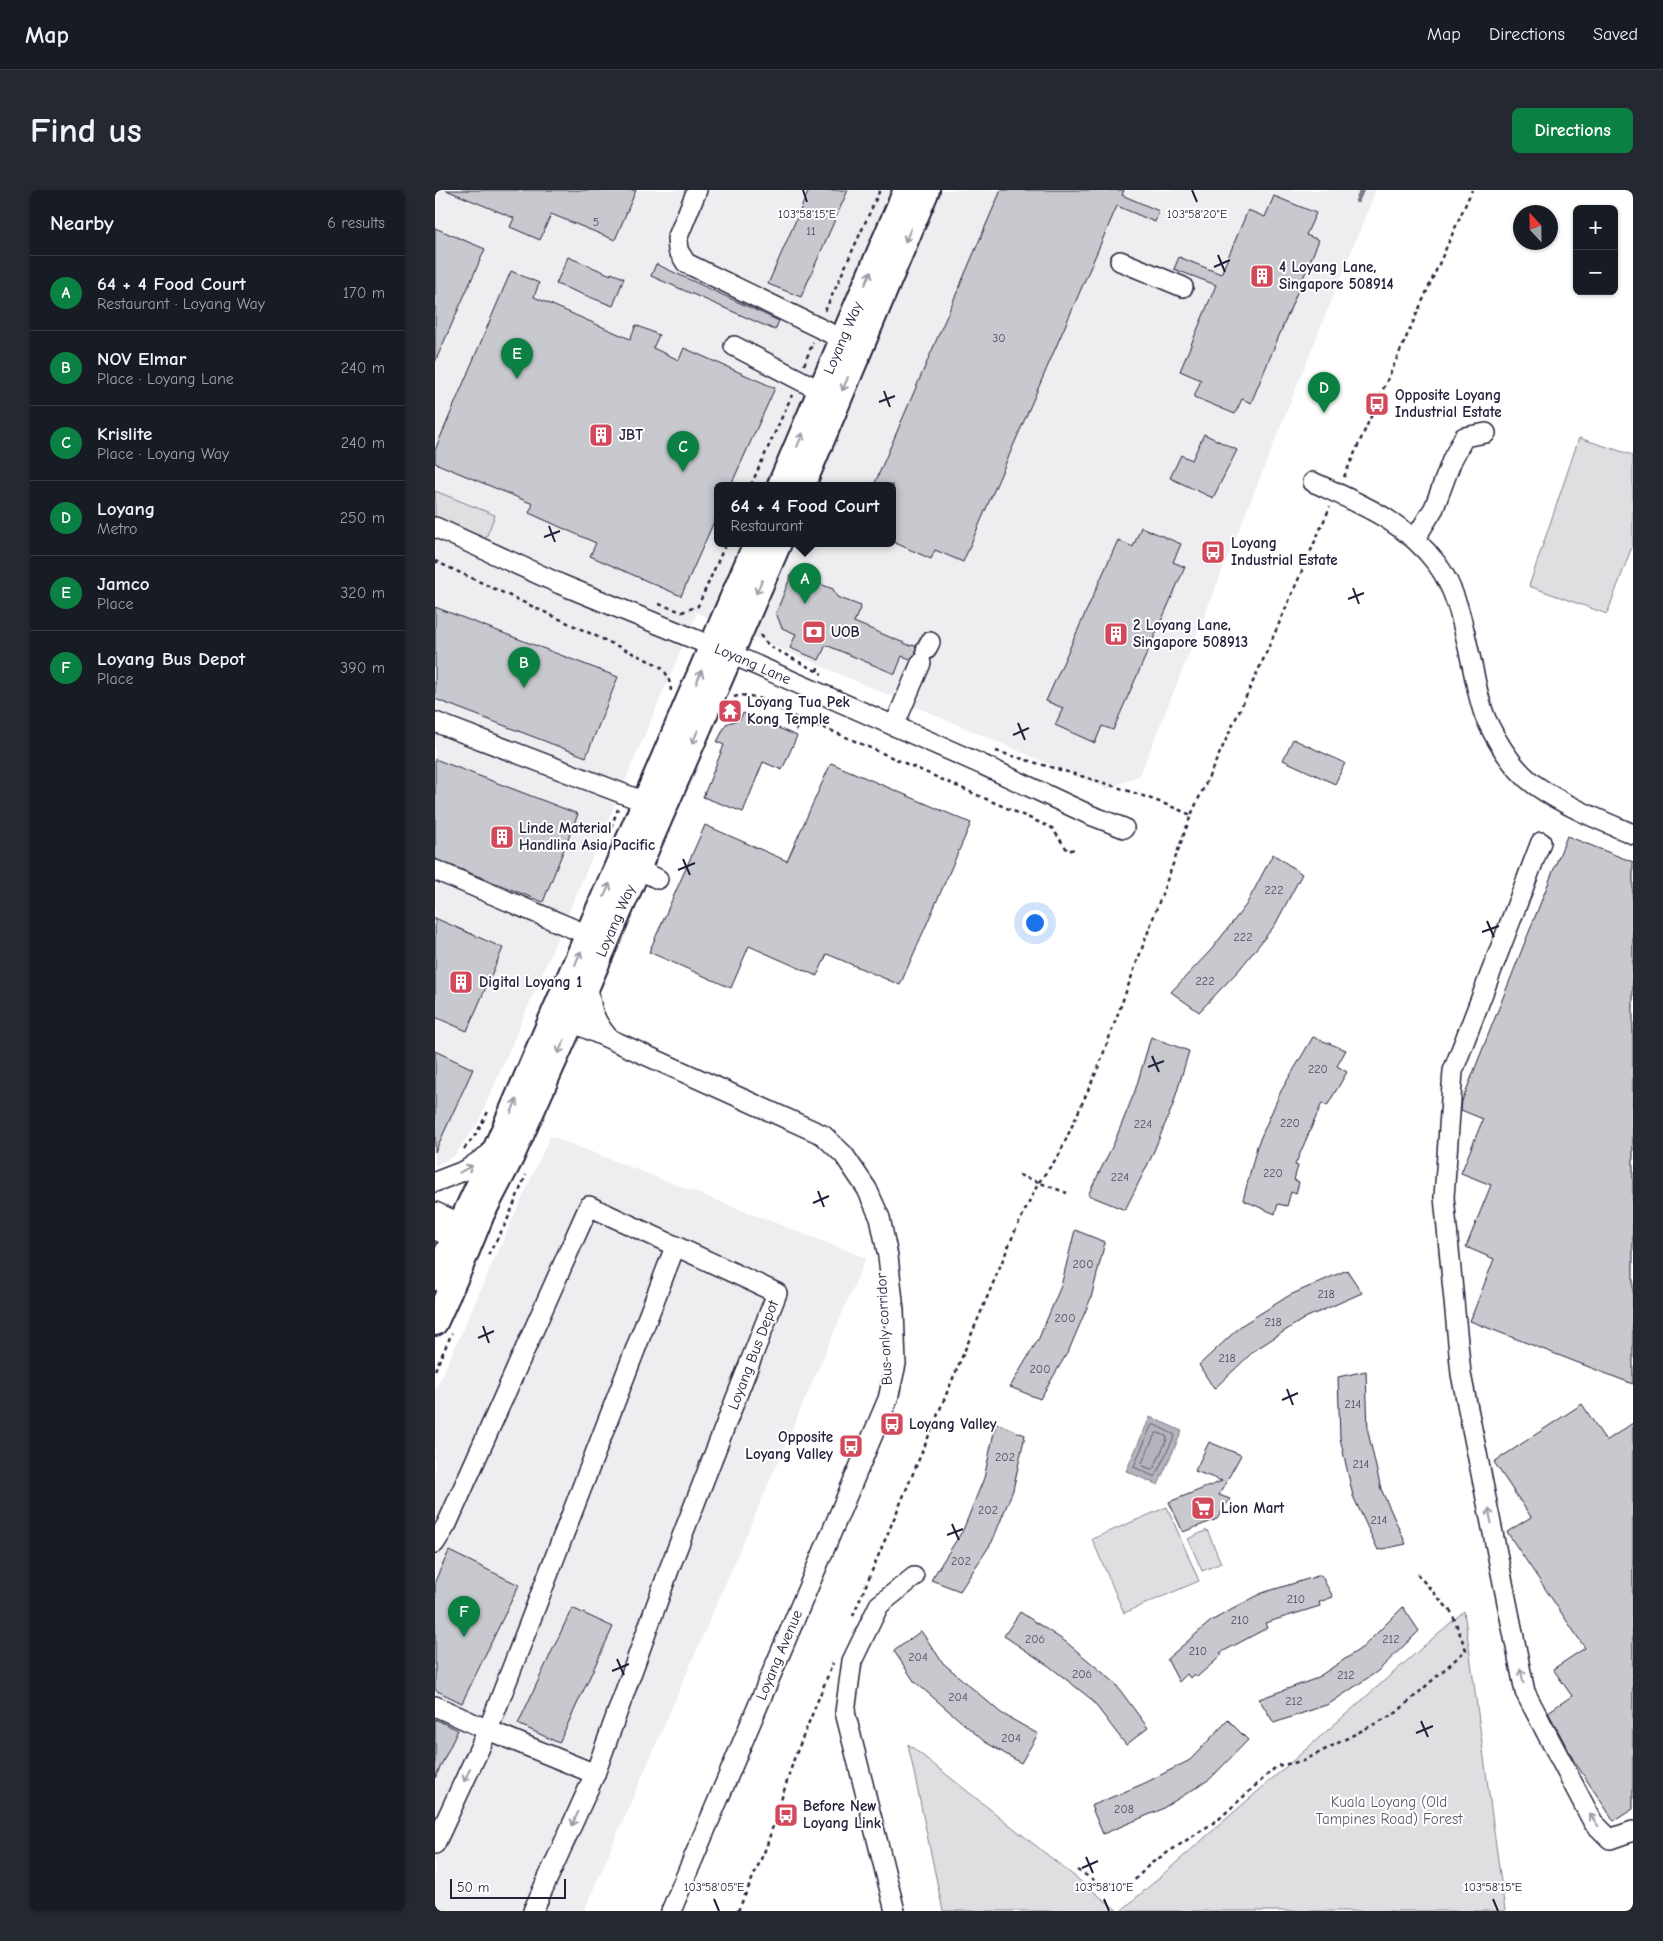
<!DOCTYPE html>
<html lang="en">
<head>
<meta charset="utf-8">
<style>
  body { margin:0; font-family:"Comic Neue",sans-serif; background:#242831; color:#f1f3f6 }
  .controls { position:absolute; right:15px; top:15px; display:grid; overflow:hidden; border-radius:8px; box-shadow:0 1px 4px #0004 }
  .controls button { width:45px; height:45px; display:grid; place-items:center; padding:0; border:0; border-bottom:1px solid #363941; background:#171b24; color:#f1f3f6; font:25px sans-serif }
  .compass { position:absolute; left:1078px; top:15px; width:45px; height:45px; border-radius:50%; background:#171b24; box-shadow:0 1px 4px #0004; rotate:338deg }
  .scale { position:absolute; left:15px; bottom:12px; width:116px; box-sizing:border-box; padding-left:5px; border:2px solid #22223b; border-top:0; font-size:14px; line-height:18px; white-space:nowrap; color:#22223b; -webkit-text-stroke:4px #fff; paint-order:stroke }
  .you { position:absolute; left:599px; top:732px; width:18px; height:18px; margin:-12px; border:4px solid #fff; border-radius:50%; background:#1a73e8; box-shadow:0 0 0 8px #1a73e833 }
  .badge { display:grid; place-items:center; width:32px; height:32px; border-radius:50%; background:#0b8043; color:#fff; font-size:16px; font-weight:700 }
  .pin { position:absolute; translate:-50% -41px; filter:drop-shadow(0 1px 2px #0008) }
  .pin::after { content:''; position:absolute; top:26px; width:18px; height:15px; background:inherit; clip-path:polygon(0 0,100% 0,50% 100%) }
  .popup { position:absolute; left:279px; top:292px; width:182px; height:65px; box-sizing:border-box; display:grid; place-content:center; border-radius:8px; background:#171b24; filter:drop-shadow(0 1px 4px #0005); font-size:16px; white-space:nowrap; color:#9ea1a6 }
  .popup b { font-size:19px; color:#f1f3f6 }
  .popup::after { content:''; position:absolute; left:50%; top:100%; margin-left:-10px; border:10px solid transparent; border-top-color:#171b24 }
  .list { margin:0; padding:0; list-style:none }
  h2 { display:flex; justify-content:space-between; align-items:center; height:65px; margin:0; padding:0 20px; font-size:21px }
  h2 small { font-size:16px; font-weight:400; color:#9ea1a6 }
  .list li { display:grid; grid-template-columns:32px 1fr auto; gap:15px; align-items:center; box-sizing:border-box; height:75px; padding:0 20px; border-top:1px solid #363941 }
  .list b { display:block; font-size:19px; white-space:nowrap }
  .list p { margin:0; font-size:16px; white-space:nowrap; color:#9ea1a6 }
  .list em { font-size:16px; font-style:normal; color:#9ea1a6 }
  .map { position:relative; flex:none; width:1198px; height:1721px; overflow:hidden; border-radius:8px }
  header { display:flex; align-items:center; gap:30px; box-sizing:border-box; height:70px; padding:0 25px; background:#171b24; border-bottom:1px solid #363941 }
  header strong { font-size:24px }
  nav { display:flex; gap:28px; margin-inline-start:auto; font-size:18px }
  .intro { display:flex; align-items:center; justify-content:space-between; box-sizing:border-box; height:120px; padding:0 30px }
  h1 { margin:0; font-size:35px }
  .button { padding:12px 22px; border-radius:8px; background:#0b8043; color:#fff; font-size:18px; font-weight:700 }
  main { display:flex; gap:30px; padding:0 30px }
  aside { flex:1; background:#171b24; border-radius:8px; box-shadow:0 1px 4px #0004 }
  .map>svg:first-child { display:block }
</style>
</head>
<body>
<header>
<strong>Map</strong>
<nav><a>Map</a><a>Directions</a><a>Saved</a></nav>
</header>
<div class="intro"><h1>Find us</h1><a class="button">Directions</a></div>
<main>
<aside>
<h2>Nearby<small>6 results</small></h2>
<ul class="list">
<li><span class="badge">A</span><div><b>64 + 4 Food Court</b><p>Restaurant · Loyang Way</p></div><em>170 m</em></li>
<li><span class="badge">B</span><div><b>NOV Elmar</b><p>Place · Loyang Lane</p></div><em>240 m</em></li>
<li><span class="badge">C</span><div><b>Krislite</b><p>Place · Loyang Way</p></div><em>240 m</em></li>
<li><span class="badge">D</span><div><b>Loyang</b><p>Metro</p></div><em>250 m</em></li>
<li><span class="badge">E</span><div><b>Jamco</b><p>Place</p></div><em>320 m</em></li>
<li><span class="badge">F</span><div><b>Loyang Bus Depot</b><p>Place</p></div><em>390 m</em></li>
</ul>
</aside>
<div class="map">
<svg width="1198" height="1721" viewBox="0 0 1198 1721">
  <rect width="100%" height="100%" fill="#fff"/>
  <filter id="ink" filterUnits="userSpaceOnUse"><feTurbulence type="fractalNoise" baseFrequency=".02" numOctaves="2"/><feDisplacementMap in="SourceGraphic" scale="10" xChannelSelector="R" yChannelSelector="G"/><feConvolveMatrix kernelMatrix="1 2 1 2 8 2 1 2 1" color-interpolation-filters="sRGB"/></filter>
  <g filter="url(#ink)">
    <path fill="#eeeef1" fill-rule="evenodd" d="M0 0H941L705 585 672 599 262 423 43 933 19 966 0 976ZM282 295H458V353H282Z
      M115 946 431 1068 149 1721H0V1201Z"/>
    <path fill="#dfdfe2" stroke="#80808e" d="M1144 248 1198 265V354L1172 424 1094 396Z
      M0 301 60 325 50 350 0 330Z
      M732 1317 764 1391 689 1423 657 1349Z
      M772 1340 786 1373 767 1381 753 1349Z
      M1029 1421 1070 1721H686Z
      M473 1554 683 1721H508Z"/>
    <path fill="#b4b4bc" stroke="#7a7a88" d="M715 1227 747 1241 723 1295 691 1281Z"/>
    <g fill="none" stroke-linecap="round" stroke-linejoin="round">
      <path stroke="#5c5c6f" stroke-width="1" d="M717 1235H720L740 1245 720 1287 699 1277Z
        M723 1243 731 1246 732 1249 719 1278 716 1279 708 1276 707 1273 720 1244Z"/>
      <path stroke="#7a7a88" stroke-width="4.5" d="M922 11 927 0"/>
    </g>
    <path fill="#c8c8cf" stroke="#22223b" d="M11 0H201L180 50 116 24 105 50 75 37 79 28Z
      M374 0H413L366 107 333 94Z
      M566 0H689L687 5 724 21 720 32 682 16 528 372 500 360 496 369 458 352V295H439Z
      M839 6 881 23 871 45 884 50 816 213 807 209 800 224 759 207 766 190 745 181 781 95 739 79 744 67 786 84 813 20 830 27Z
      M0 38 50 59 0 172Z
      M133 67 176 85V83L189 88 178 116 121 94Z
      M221 74 344 131 340 140 216 86Z
      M76 81 104 93 99 107 195 149 201 135 224 145 218 158 244 170 249 158 340 198 296 295H282V325L246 406 155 366 161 353 94 323 98 314 0 273V260Z
      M769 244 802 260 778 308 735 288 746 265 757 270Z
      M706 337 746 354 738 372 750 377 678 540 667 536 660 553 620 535 628 518 611 511 683 350 698 357Z
      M357 383 398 399 402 407 426 416 419 432 476 456 477 455 481 456V463L475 469 467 466 460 484 391 455 384 470 355 458 361 444 347 438 341 423Z
      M0 417 183 487 151 567 0 509Z
      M308 523 362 546 347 580 328 572 308 622 268 607 289 555 282 552 291 534 305 529Z
      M858 549 910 573 900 594 848 570Z
      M0 569 143 624 108 712 0 669Z
      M396 573 536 633 465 795 392 764 382 786 314 756 296 798 214 762 270 635 352 671Z
      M1132 646 1198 672V1194L1035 1131 1059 1069 1031 1057 1056 995 1026 983 1048 929 1026 920 1027 911Z
      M838 664 867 684 840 735 804 780 764 822 736 802 776 760 811 715Z
      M0 728 68 758 32 841 0 827Z
      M716 847 754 861 738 915 716 968 690 1020 653 1005 679 953 700 901Z
      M878 847 911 860 902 876 912 882 892 916 887 913 860 975 863 976 859 990 864 992 861 1004 856 1002 852 1016 843 1014 840 1024 808 1010 822 956 846 901Z
      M0 861 38 879 0 962Z
      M640 1040 670 1052 656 1108 634 1160 605 1209 575 1197 604 1148 626 1096Z
      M912 1080 927 1103 870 1128 820 1160 779 1199 764 1175 807 1135 855 1105Z
      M931 1181 933 1242 946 1299 971 1354 943 1360 918 1306 905 1248 903 1187Z
      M1147 1214 1171 1251 1198 1233V1619L1179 1631 1139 1571 1113 1522 1137 1506 1118 1479 1150 1458 1072 1342 1096 1327 1059 1272Z
      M561 1233 590 1245 578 1300 557 1352 525 1401 496 1390 528 1340 549 1288Z
      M774 1252 806 1265 784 1305 795 1309 782 1329 748 1342 734 1312 787 1291 760 1281Z
      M14 1361 84 1395 27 1513 0 1500V1391Z
      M886 1385 898 1407 884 1412 885 1416 830 1433 832 1438 785 1463 787 1465 762 1487 759 1484 755 1488 752 1484 744 1492 732 1469 776 1431 827 1403Z
      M968 1417 984 1441 943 1481 894 1514 839 1533 824 1509 880 1489 928 1457Z
      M137 1418 178 1437 124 1553 83 1534Z
      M585 1422 631 1452 679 1492 713 1538 691 1555 656 1509 614 1476 569 1446Z
      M486 1441 508 1473 566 1523 603 1544 586 1573 550 1552 479 1491 459 1461Z
      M0 1529 23 1540 0 1588Z
      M793 1530 813 1550 775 1589 725 1620 668 1644 656 1616 710 1593 755 1570Z"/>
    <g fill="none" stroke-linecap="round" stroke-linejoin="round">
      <g stroke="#22223b" stroke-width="22">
        <g id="minor">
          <path d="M262 0 242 49 243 60 251 73 407 149"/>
          <path d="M685 71 748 97"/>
          <path d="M299 156 386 201"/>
          <path d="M878 292C925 314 970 331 1002 374 1022 401 1028 435 1035 466 1040 486 1043 510 1051 529 1062 552 1079 580 1100 595 1130 616 1165 630 1198 644"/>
          <path id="s1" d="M0 337 125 394 296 464 548 575 655 625 689 638"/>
          <path d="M980 349 999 318 1017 270 1029 247 1051 243"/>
          <path d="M491 460 495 452"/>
          <path d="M0 532 210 612"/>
          <path d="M459 536 486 473"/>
          <path d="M1106 652 1018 881 1009 1007 1026 1184 1090 1502 1158 1632 1175 1649 1198 1641"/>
          <path d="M203 679 223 689"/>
          <path d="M0 680 153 745"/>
          <path d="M153 796C156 819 158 829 173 847"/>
          <path d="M126 827 388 945 409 965 432 999 445 1028 453 1066 459 1120 461 1174 453 1209 236 1721"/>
          <path d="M0 992 31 980 60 960"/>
          <path d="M0 1022 38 1039"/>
          <path d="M0 1040 31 1053"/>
          <path d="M0 1353 12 1334 154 1016 342 1103 235 1377 160 1584 98 1721"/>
          <path d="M0 1516 53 1540 160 1584"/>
          <path d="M0 1654 53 1540 240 1057"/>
          <path d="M460 1721 410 1522 417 1471 444 1415 479 1387"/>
        </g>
      </g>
      <g stroke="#22223b" stroke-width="28">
        <g id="major">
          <path id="s2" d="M345 295 471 0"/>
          <path d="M368 295 492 0"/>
          <path d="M0 1088 60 960 321 353"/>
          <path id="s3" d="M0 1133 25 1078 47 1024 76 968 137 831 344 353"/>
        </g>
      </g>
      <path stroke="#22223b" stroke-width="2.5" stroke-dasharray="4 4" stroke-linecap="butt" d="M390 121 445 0
        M369 175 378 152
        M909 287 1037 0
        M316 295 357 205
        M0 371 223 475C232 481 235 491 236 501
        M224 414 247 422 263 416 291 353
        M325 445 334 456 387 484
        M382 481 384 474
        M299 507C321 500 344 520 364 529 374 534 386 537 397 541L617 638 633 661 639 659
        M361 541 366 530
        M561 561C626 581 693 597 756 625
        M176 637 183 619
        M29 959 41 944 54 920
        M584 985 632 1003
        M53 1065 71 1033 91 985
        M0 1180 17 1143
        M418 1426 580 1041 604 992 624 965 663 878 756 625 828 470 895 317
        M642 1680 668 1695H695L715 1674 784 1629 842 1576 868 1571 961 1523 1031 1460 1017 1423 982 1384
        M303 1721 331 1658 359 1569 398 1473"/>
      <use href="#minor" stroke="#fff" stroke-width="19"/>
      <use href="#major" stroke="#fff" stroke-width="24"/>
    </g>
    <defs><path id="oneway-shaft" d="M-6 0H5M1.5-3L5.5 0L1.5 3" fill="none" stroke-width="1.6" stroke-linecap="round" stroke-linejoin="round" transform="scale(1.25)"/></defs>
    <g stroke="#9c9ca7">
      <use href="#oneway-shaft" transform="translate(473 45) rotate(113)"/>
      <use href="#oneway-shaft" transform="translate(433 88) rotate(-67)"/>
      <use href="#oneway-shaft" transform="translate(410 194) rotate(113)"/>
      <use href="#oneway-shaft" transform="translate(365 250) rotate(-67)"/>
      <use href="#oneway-shaft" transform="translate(324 397) rotate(114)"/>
      <use href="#oneway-shaft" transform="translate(264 487) rotate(-67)"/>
      <use href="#oneway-shaft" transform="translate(260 547) rotate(113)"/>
      <use href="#oneway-shaft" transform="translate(172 700) rotate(-67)"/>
      <use href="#oneway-shaft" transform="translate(143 768) rotate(-67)"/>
      <use href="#oneway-shaft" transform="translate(126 857) rotate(114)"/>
      <use href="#oneway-shaft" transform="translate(79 916) rotate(-67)"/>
      <use href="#oneway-shaft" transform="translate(31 979) rotate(-29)"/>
      <use href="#oneway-shaft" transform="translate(1055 1326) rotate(-101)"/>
      <use href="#oneway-shaft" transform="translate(1087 1486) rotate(-101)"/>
      <use href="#oneway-shaft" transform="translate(32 1585) rotate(115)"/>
      <use href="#oneway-shaft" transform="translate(140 1629) rotate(114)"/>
      <use href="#oneway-shaft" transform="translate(1159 1630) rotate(-125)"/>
    </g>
  </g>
  <path fill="none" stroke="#22223b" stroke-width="2" d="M368 0 372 12M757 0 762 12M783 65 790 82M779 77 795 70M449 201 455 217M444 212 460 206M114 336 120 352M109 347 125 341M918 398 924 414M913 409 929 403M583 533 590 550M578 545 594 538M248 669 255 685M243 680 260 673M1052 731 1059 747M1047 742 1064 736M717 866 724 882M713 877 729 871M383 1001 389 1017M378 1013 394 1006M48 1136 54 1153M43 1148 59 1141M852 1199 858 1215M847 1210 863 1203M517 1334 524 1350M512 1345 528 1339M182 1469 189 1485M177 1481 194 1474M986 1531 993 1547M981 1543 998 1536M651 1667 658 1683M647 1678 663 1671M279 1709 284 1721M669 1709 674 1721M1058 1709 1063 1721"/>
  <defs>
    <g id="building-square" transform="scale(1.25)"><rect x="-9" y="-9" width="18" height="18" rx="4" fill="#d1495b" stroke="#fff"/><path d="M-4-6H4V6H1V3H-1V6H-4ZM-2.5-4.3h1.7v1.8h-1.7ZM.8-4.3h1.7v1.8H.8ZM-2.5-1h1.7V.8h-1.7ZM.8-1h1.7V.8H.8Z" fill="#fff"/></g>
    <g id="bus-square" transform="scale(1.25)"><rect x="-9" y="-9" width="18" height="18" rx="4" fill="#d1495b" stroke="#fff"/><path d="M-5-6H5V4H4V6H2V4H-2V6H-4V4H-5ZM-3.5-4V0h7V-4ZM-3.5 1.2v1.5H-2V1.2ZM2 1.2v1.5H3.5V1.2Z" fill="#fff"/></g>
    <g id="bank-square" transform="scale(1.25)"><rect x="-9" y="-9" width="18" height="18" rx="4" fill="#d1495b" stroke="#fff"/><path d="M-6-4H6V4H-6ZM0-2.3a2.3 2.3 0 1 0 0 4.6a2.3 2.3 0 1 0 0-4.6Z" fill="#fff"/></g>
    <g id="temple-square" transform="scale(1.25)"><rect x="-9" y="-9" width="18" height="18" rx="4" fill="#d1495b" stroke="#fff"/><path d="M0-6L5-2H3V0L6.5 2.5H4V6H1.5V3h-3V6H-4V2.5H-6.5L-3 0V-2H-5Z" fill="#fff"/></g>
    <g id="supermarket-square" transform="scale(1.25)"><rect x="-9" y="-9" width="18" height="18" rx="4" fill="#d1495b" stroke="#fff"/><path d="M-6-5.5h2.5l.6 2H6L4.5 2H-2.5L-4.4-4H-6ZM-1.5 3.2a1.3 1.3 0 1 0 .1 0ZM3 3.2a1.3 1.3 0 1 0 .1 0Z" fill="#fff"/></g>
  </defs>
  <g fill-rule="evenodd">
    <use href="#building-square" x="827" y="86"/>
    <use href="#bus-square" x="942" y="214"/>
    <use href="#building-square" x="166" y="245"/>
    <use href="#bus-square" x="778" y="362"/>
    <use href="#bank-square" x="379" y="442"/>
    <use href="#building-square" x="681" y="444"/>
    <use href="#temple-square" x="295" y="521"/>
    <use href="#building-square" x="67" y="647"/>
    <use href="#building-square" x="26" y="792"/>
    <use href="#bus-square" x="457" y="1234"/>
    <use href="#bus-square" x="416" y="1256"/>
    <use href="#supermarket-square" x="768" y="1318"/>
    <use href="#bus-square" x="351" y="1625"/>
  </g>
  <g text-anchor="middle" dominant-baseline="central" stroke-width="4" stroke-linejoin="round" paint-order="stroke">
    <g font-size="12" fill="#4c4c60">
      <text x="161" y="32">5</text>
      <text x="376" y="41">11</text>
      <text x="564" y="148">30</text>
      <text x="839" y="700">222</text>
      <text x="808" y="747">222</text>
      <text x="770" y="791">222</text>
      <text x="883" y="879">220</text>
      <text x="855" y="933">220</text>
      <text x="708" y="934">224</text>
      <text x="838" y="983">220</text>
      <text x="685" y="987">224</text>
      <text x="648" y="1074">200</text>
      <text x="891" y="1104">218</text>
      <text x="630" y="1128">200</text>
      <text x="838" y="1132">218</text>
      <text x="792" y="1168">218</text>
      <text x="605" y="1179">200</text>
      <text x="918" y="1214">214</text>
      <text x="570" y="1267">202</text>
      <text x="926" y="1274">214</text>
      <text x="553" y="1320">202</text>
      <text x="944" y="1330">214</text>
      <text x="526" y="1371">202</text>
      <text x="861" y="1409">210</text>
      <text x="805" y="1430">210</text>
      <text x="600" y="1449">206</text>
      <text x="956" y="1449">212</text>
      <text x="763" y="1461">210</text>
      <text x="483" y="1467">204</text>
      <text x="647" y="1484">206</text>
      <text x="911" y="1485">212</text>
      <text x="523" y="1507">204</text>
      <text x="859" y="1511">212</text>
      <text x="576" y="1548">204</text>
      <text x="689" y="1619">208</text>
    </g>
    <g font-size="15" font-weight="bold" fill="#22223b" stroke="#fff" text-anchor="start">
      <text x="844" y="77">4 Loyang Lane,<tspan x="844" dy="17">Singapore 508914</tspan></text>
      <text x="960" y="205">Opposite Loyang<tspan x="960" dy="17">Industrial Estate</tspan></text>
      <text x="184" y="245">JBT</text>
      <text x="796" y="353">Loyang<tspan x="796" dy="17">Industrial Estate</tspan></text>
      <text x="698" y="435">2 Loyang Lane,<tspan x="698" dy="17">Singapore 508913</tspan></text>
      <text x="396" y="442">UOB</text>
      <text x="312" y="512">Loyang Tua Pek<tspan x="312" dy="17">Kong Temple</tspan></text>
      <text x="84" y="638">Linde Material<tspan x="84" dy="17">Handlina Asia Pacific</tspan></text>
      <text x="44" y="792">Digital Loyang 1</text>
      <text x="474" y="1234">Loyang Valley</text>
      <text x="398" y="1247" text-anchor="end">Opposite<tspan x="398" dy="17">Loyang Valley</tspan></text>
      <text x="786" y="1318">Lion Mart</text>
      <text x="368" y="1616">Before New<tspan x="368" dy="17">Loyang Link</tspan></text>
    </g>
    <g font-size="15" fill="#22223b" stroke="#fff">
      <text stroke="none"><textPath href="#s2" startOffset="160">Loyang Way</textPath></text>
      <text stroke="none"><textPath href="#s1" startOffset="346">Loyang Lane</textPath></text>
      <text stroke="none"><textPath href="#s3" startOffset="441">Loyang Way</textPath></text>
      <text transform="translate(449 1139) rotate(-93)">Bus-only corridor</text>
      <text transform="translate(318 1165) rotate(-69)">Loyang Bus Depot</text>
      <text transform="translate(344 1465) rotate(-67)">Loyang Avenue</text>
    </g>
    <g font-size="15" fill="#5b5b6d" stroke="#fff">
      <text x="954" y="1612">Kuala Loyang (Old<tspan x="954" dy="17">Tampines Road) Forest</tspan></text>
    </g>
  </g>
  <g font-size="12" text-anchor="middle" fill="#22223b" stroke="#fff" stroke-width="4" stroke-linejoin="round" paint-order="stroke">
    <text x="372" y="28">103°58'15"E</text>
    <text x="762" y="28">103°58'20"E</text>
    <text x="279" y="1701">103°58'05"E</text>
    <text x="669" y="1701">103°58'10"E</text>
    <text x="1058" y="1701">103°58'15"E</text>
  </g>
</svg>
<div class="controls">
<button>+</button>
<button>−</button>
</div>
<svg class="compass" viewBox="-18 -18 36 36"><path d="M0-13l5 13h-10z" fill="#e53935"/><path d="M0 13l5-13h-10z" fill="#9ea1a6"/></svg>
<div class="scale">50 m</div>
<div class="you"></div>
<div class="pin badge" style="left:370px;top:414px">A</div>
<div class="popup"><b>64 + 4 Food Court</b>Restaurant</div>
<div class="pin badge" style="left:89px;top:498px">B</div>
<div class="pin badge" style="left:248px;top:282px">C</div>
<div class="pin badge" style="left:889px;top:223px">D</div>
<div class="pin badge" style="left:82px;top:189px">E</div>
<div class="pin badge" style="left:29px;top:1447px">F</div>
</div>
</main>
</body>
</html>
